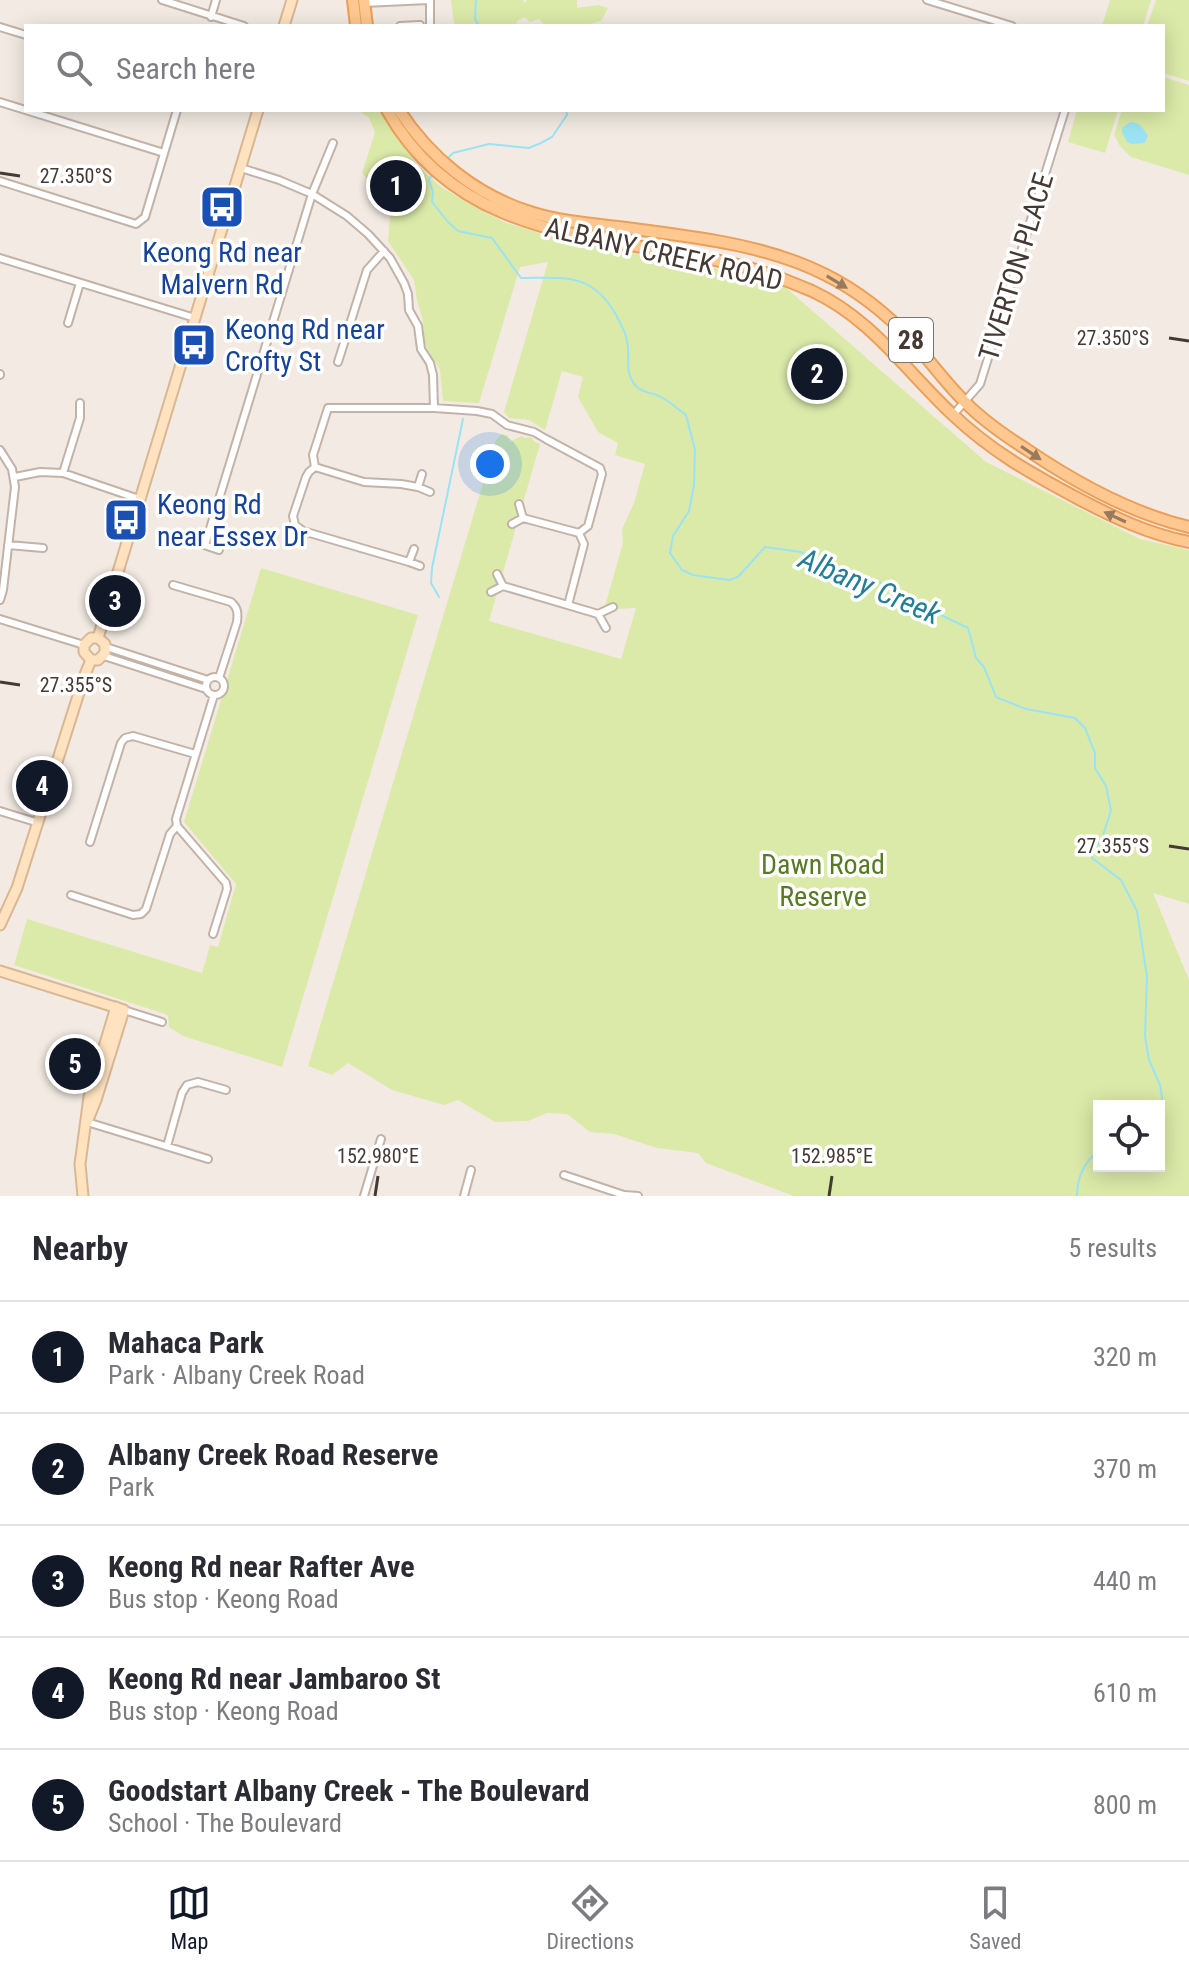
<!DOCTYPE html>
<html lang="en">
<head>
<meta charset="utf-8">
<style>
  body { margin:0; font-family:"Roboto Condensed",sans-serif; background:#f7f7f7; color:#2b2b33 }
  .controls { position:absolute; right:24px; bottom:24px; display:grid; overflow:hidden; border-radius:0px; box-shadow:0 4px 20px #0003 }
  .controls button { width:72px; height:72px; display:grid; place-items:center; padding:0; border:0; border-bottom:2px solid #e1e1e2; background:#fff; color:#2b2b33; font:40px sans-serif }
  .you { position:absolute; left:490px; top:464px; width:28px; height:28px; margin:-20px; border:6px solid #fff; border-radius:50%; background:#1a73e8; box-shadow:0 0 0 12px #1a73e833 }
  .badge { display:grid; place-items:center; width:52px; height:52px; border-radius:50%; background:#111827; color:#fff; font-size:26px; font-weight:700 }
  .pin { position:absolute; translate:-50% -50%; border:4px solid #fff; box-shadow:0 2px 8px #0006 }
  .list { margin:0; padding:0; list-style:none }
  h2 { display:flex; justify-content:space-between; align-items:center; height:104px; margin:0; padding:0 32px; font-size:34px }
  h2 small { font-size:26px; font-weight:400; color:#7c7c81 }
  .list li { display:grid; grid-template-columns:52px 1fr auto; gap:24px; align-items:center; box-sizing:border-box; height:112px; padding:0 32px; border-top:2px solid #e1e1e2 }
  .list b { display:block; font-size:30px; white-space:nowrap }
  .list p { margin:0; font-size:26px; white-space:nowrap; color:#7c7c81 }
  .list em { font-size:26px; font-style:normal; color:#7c7c81 }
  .icon { flex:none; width:44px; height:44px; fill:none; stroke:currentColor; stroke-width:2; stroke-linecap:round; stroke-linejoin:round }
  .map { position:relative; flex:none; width:1189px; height:1196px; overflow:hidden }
  .search { position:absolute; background:#fff; box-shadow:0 4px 20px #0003; left:24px; right:24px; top:24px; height:88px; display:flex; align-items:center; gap:20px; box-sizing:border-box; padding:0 28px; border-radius:0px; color:#7c7c81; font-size:30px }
  .sheet { height:664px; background:#fff }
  nav { display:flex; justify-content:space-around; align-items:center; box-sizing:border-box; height:112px; border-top:2px solid #e1e1e2; background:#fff; font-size:22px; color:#7c7c81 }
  nav a { display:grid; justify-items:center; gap:4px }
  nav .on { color:#111827 }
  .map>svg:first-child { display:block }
</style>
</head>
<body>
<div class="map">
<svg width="1189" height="1196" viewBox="0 0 1189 1196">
  <rect width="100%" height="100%" fill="#f3ebe3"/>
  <path fill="#dbeaa9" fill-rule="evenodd" d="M451 0H523L525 3 527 0H577V8L598 5 608 8 601 21 590 24V26H545L539 19 530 22 525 17 517 21 515 26H457L454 23Z
    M1110 0H1151L1143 26H1102Z
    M1156 0H1189V81L1163 73V26H1147Z
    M1163 77 1189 85V175L1131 157 1120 146 1114 135 1122 110H1163Z
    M358 110H381L417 165 441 187 470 204 506 223 543 234 605 248 737 272 784 286 986 462 1140 539 1189 550V904L1153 893 1189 980V1196H794L706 1163 698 1153 657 1148 614 1134 590 1132 567 1114 547 1113 528 1121 495 1122 458 1100 444 1105 392 1090 348 1063 332 1075 308 1066 496 440 502 434 507 435 510 442 521 436 525 438 531 437 535 442 540 444 489 621 621 659 636 608 617 609 605 606 623 543 622 529 634 503 645 464 615 455 618 443 598 432 578 397 583 377 562 371 545 430 529 420 509 418 504 412 548 262 520 267 479 403 443 401 440 370 424 343 423 321 417 300 414 280 388 241 391 204 362 173 375 132 369 118ZM1099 1106H1159V1166H1099Z
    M1077 110H1118L1105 153 1068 142Z
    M261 568 418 615 282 1067 183 1036 169 1027 168 1016 165 1014 14 965 27 919 202 973 210 945 218 947 236 884 184 822Z"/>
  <path fill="#9be3f4" d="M1130 122C1139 122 1144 129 1148 136L1145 143 1132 144 1127 142 1122 132V128Z"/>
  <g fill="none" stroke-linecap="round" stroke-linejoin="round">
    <path stroke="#9be3f4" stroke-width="2" d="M476 0 475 19 479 26
      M448 158 453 153 489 144 529 148 541 143 552 137 567 115 566 110
      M432 174 429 180 433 192 432 202 448 222 458 231 492 238 521 278C564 278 592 272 616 315 622 326 628 337 628 350 629 362 626 373 634 384 641 393 652 392 661 397 670 402 678 409 686 415L695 450 694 485 689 511 673 536 670 553 682 570 693 575 729 580 738 577 765 547 801 552 817 560 844 568 886 585 916 603 968 628 976 658 984 667 996 697 1026 709 1075 718 1085 728 1095 753V768L1106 786 1111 810 1102 839 1094 849 1092 858 1121 880 1137 911 1147 977 1145 1036 1149 1060 1160 1085 1162 1097 1159 1114
      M439 597 431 583 432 568 463 419
      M1077 1196C1077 1178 1084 1161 1099 1151"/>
    <g stroke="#c2b3a8" stroke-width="10">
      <path id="street" d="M162 0 244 26
        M430 0V26
        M927 0 1012 26
        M364 3 428 0
        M211 17 216 0
        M400 26 420 25
        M0 27 26 35
        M0 102 164 153
        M241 168 279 180 312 194 347 216 368 234 390 258 404 283 408 294 409 310 418 326 421 349 430 363 433 375 434 408
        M0 181 136 224 145 217 177 110
        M0 258 195 318
        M68 323 80 283
        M338 362 367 270 384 251
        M0 375V374
        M953 415 980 384 1065 110
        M0 450 12 469 15 487 3 590 0 600
        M315 467 364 482 401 484 418 487
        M63 473 80 418V403
        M422 474 418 487 430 492
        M15 477 40 472 63 473 139 499
        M523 518 579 533
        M512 524 523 518 519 504
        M192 541 219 550
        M8 545 43 548
        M205 545 312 194 333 143
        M414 549 409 562 420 566
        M409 562 303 531 295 525 293 516 306 477 309 472 315 467 313 455 328 408H434L477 411 492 414 507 425 534 432 546 439 600 468 602 474 588 526 579 533 584 544 568 605
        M173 585 231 602C238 608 238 613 237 622L219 678
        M503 586 598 614
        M491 592 503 586 497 574
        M0 619 84 645
        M606 628 598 614 613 607
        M106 647 208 680
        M104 656 206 689
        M206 686a9 9 0 1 1 18 0a9 9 0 1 1-18 0Z
        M0 811 39 823
        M90 842 121 743 125 738 133 736 195 754
        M71 895 133 915 141 914 146 909 170 834 177 826
        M213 934 227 889 226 883 177 826 176 819 214 695
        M124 1010 162 1022
        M87 1122 208 1159
        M167 1146 182 1093 187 1085 198 1082 226 1090
        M564 1175 624 1195 638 1196
        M364 1196 381 1139
        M464 1196 471 1170"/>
    </g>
    <g stroke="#d9b792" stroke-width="13">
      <path id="secondary" d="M284 26 292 0
        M98 638 258 110
        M91 660H98L105 653V644L98 638
        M91 660 84 652V645L91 638H98
        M0 925 17 888 84 677 91 660
        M0 971 124 1010 96 1100 87 1122
        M83 1196 80 1164 89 1097 116 1007"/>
    </g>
    <g stroke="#eaa05a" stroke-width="14">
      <path id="primary" d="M353 0 356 26
        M364 0 367 26
        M387 110C462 244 608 234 738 265 764 271 788 281 812 291 871 318 906 371 952 414 991 451 1030 473 1077 498 1113 517 1148 534 1189 542
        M399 110C430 158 476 195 530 212 561 222 594 224 626 228 693 237 765 244 826 275 858 291 888 315 912 341 930 361 945 382 964 401 982 420 1004 435 1026 449 1076 483 1130 513 1189 527"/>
    </g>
    <use href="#street" stroke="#fff" stroke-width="6"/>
    <use href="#secondary" stroke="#ffe3c1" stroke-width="9"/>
    <use href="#primary" stroke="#ffc890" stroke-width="10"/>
  </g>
  <defs><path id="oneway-solid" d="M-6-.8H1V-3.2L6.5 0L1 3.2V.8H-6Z" transform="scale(2)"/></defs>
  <g fill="#997a5d">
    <use href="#oneway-solid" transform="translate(837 282) rotate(31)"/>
    <use href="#oneway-solid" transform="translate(1031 453) rotate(34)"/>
    <use href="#oneway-solid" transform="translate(1115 517) rotate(-155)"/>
  </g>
  <path fill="none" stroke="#453a33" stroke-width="3" d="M0 173 20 176M1169 338 1189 341M0 682 20 685M1169 846 1189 849M375 1196 378 1176M829 1196 832 1176"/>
  <defs>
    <g id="bus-square" transform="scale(2.3)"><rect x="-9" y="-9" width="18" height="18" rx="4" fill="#1a4fb4" stroke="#fff"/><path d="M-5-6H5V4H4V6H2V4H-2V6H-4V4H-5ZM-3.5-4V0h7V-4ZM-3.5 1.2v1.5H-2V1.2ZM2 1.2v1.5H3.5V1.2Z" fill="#fff"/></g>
  </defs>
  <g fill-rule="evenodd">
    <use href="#bus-square" x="222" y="207"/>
    <use href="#bus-square" x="194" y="345"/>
    <use href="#bus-square" x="126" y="520"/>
  </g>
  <g text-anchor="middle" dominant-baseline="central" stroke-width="7" stroke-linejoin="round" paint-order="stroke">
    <rect fill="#fff" stroke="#7d7570" stroke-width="2" x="889" y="318" width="44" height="44" rx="6"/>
    <g font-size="26" font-weight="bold" fill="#453a33">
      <text x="911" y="340">28</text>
    </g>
    <g font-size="28" fill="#164399" stroke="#fff" text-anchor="start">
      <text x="222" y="252" text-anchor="middle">Keong Rd near<tspan x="222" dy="32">Malvern Rd</tspan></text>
      <text x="225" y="329">Keong Rd near<tspan x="225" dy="32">Crofty St</tspan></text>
      <text x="157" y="504">Keong Rd<tspan x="157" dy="32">near Essex Dr</tspan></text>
    </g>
    <g font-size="28" fill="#453a33" stroke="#fff">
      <text transform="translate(664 254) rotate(13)">ALBANY CREEK ROAD</text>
      <text transform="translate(1016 267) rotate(-73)">TIVERTON PLACE</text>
    </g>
    <g font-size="28" fill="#577a23" stroke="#fff">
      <text x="823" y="864">Dawn Road<tspan x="823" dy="32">Reserve</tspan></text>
    </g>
    <g font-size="30" font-style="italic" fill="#237e96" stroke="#fff">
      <text transform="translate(870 586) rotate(23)">Albany Creek</text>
    </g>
  </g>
  <g font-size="20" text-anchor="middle" fill="#453a33" stroke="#fff" stroke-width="7" stroke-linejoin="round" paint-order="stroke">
    <text x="76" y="183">27.350°S</text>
    <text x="1113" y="345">27.350°S</text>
    <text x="76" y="692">27.355°S</text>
    <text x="1113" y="853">27.355°S</text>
    <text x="378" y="1163">152.980°E</text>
    <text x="832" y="1163">152.985°E</text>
  </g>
</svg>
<div class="controls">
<button><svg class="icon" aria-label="locate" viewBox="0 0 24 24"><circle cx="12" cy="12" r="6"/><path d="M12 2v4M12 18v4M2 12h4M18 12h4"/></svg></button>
</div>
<div class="you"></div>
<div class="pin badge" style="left:396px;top:186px">1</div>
<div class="pin badge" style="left:817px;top:374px">2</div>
<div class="pin badge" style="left:115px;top:601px">3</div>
<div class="pin badge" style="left:42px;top:786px">4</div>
<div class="pin badge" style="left:75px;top:1064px">5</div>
<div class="search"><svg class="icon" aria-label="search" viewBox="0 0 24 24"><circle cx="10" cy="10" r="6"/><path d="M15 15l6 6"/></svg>Search here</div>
</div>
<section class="sheet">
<h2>Nearby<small>5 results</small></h2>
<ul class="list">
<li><span class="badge">1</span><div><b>Mahaca Park</b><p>Park · Albany Creek Road</p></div><em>320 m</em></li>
<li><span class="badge">2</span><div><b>Albany Creek Road Reserve</b><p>Park</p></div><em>370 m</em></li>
<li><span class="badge">3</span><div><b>Keong Rd near Rafter Ave</b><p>Bus stop · Keong Road</p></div><em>440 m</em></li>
<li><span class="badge">4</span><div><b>Keong Rd near Jambaroo St</b><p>Bus stop · Keong Road</p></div><em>610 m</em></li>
<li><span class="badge">5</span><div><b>Goodstart Albany Creek - The Boulevard</b><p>School · The Boulevard</p></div><em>800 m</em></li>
</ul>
</section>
<nav>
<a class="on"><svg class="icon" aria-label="map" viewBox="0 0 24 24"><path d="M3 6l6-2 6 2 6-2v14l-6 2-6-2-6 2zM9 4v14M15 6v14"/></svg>Map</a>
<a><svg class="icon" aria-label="directions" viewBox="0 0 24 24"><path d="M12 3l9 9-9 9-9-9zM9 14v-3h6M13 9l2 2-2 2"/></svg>Directions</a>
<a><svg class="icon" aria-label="saved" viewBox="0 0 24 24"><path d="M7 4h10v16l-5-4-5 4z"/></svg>Saved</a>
</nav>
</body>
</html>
